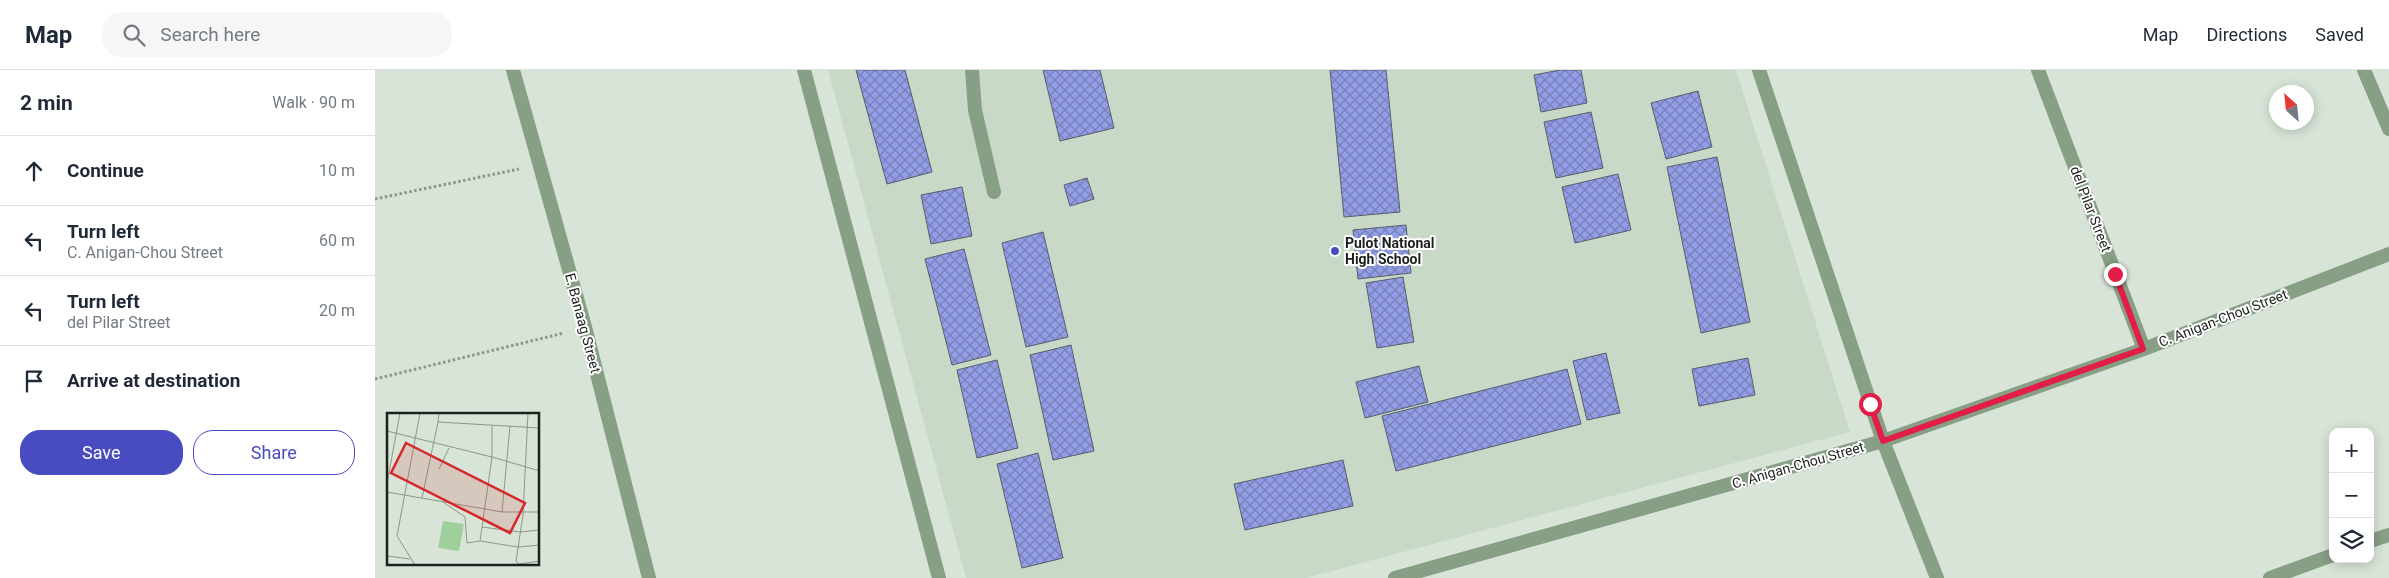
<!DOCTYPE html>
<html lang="en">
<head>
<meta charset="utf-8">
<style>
  body { margin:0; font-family:Roboto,sans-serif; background:#f6f6f7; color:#1f2937 }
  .controls { position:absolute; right:15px; bottom:15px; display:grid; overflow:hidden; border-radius:10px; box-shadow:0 2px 12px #0003 }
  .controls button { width:45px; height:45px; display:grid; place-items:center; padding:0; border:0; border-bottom:1px solid #e0e1e3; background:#fff; color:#1f2937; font:25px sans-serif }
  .compass { position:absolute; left:1894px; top:15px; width:45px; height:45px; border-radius:50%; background:#fff; box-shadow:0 2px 12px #0003; rotate:333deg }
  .stop { position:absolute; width:15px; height:15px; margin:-11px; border:4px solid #e11d48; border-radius:50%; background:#fff }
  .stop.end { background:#e11d48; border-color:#fff; box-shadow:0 1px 5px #0008 }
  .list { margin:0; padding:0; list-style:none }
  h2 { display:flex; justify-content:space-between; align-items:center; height:65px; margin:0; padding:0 20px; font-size:21px }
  h2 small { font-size:16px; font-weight:400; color:#747a83 }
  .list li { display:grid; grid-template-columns:32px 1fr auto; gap:15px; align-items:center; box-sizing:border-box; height:70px; padding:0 20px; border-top:1px solid #e0e1e3 }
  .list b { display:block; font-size:19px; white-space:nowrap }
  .list p { margin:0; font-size:16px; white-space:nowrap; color:#747a83 }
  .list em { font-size:16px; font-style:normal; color:#747a83 }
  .actions { display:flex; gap:10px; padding:15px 20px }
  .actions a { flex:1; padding:11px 0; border:1px solid #494bc1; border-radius:20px; text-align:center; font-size:18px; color:#494bc1 }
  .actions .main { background:#494bc1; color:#fff }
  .icon { flex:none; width:28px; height:28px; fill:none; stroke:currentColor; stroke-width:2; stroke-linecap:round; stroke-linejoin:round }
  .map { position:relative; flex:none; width:2014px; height:508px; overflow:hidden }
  header { display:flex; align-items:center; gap:30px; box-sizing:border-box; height:70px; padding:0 25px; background:#fff; border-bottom:1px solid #e0e1e3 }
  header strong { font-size:24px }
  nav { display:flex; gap:28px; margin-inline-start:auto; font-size:18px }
  .search { width:350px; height:45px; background:#f6f6f7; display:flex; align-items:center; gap:12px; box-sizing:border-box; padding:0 18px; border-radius:20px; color:#747a83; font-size:19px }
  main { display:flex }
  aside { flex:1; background:#fff }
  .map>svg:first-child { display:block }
</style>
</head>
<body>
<header>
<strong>Map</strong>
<div class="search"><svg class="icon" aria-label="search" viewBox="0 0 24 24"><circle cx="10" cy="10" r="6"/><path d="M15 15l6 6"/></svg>Search here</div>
<nav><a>Map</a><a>Directions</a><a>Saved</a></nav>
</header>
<main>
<aside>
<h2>2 min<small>Walk · 90 m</small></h2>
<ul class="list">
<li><svg class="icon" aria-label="ahead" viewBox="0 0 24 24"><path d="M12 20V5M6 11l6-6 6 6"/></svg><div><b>Continue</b></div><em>10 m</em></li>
<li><svg class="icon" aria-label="left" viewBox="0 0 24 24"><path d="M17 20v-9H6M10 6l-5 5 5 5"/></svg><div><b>Turn left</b><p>C. Anigan-Chou Street</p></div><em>60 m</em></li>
<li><svg class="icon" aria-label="left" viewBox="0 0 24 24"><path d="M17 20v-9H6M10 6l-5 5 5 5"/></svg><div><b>Turn left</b><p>del Pilar Street</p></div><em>20 m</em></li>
<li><svg class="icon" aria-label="arrive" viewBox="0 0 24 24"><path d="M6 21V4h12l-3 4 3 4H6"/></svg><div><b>Arrive at destination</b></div></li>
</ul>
<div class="actions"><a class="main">Save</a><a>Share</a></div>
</aside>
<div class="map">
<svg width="2014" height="508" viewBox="0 0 2014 508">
  <defs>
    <pattern id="building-cross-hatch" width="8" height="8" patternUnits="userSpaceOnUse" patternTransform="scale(1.25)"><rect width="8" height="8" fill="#929de5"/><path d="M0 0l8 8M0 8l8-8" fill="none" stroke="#7680b9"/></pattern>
  </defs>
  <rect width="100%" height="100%" fill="#d8e4d7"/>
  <path fill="#c8dac7" d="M453 0H1361L1475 362 931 508H591Z"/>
  <path fill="url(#building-cross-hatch)" stroke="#595c69" d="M481 0H530L557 102 512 114Z
    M668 0H725L739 58 685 71Z
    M955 0H1011L1025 142 969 147Z
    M1185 0H1206L1212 33 1166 42 1159 5Z
    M1323 21 1337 77 1291 89 1276 33Z
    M1216 42 1228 98 1181 108 1169 52Z
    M1342 87 1375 252 1326 263 1292 97Z
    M1243 104 1256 160 1200 173 1187 117Z
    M712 108 719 129 695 136 689 115Z
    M587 117 597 166 556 174 546 125Z
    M1031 155 1036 203 983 209 978 160Z
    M668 162 693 267 651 277 627 173Z
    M589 179 616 285 577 295 550 189Z
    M1028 207 1039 272 1002 278 991 213Z
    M696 275 719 381 678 390 655 285Z
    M1231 283 1245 343 1212 350 1198 291Z
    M1373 288 1380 325 1324 336 1317 299Z
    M622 290 643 378 602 388 582 300Z
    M1044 296 1053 332 990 348 981 312Z
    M1192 299 1206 354 1021 401 1007 346Z
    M663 383 688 488 647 498 622 394Z
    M968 390 978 436 870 460 859 414Z"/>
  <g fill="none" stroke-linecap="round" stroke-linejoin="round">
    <path stroke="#8d968c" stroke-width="3" stroke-dasharray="2.5 2.5" stroke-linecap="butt" d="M0 129 144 99
      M0 309 189 263"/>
    <path stroke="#879f85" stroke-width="14" d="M597 0 600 40 619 122"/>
    <path stroke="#879f85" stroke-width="14" d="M138 0 210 257 274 508
      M429 0 564 508
      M1384 0 1508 371 1562 508
      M1663 0 1769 279
      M1989 0 2014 59
      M1995 471 2014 465
      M1895 508 1958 485"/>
    <path stroke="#879f85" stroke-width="14" d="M1020 508 1508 371 1769 279 2014 184"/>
  </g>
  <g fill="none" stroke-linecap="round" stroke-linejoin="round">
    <path stroke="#e11d48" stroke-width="6" d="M1495 334 1508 371 1768 279 1740 204"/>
  </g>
  <circle fill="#494bc1" stroke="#fff" stroke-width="2" cx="960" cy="181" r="5"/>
  <g text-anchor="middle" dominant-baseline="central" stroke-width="4" stroke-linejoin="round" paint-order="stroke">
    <g font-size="14" fill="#1c211c" stroke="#fff">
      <text transform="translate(1716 139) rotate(69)">del Pilar Street</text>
      <text transform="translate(1848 248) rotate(-21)">C. Anigan-Chou Street</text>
      <text transform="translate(208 253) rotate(75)">E. Banaag Street</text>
      <text transform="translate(1423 395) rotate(-16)">C. Anigan-Chou Street</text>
    </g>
    <g font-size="14" font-weight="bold" fill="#1c211c" stroke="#fff" text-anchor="start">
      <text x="970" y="173">Pulot National<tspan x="970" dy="16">High School</tspan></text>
    </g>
  </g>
  <g transform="translate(12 343)">
    <rect width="152" height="152" fill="#d8e4d7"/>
    <path d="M56 108 77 111 72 138 51 135Z" fill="#9fd09b"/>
    <path fill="none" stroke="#8d968c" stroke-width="1" d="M52 0 51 9 153 15M141 0 136 102 129 148 132 151 153 148M105 12V44L153 58M0 18 105 44 93 128 131 134 153 132M52 56 62 35M0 70 13 0M0 79 115 99H153M35 85 51 9M56 89 78 104 80 130 93 128M115 99 123 13M95 114 133 119 153 117M0 143 23 146M28 152 10 123 33 0"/>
    <path fill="#d62828" fill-opacity="0.15" stroke="#d62828" stroke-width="2.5" d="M19 30 138 90 123 120 4 60Z"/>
    <rect width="152" height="152" fill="none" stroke="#1c211c" stroke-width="2.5"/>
  </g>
</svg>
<div class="controls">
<button>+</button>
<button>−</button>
<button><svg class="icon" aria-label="layers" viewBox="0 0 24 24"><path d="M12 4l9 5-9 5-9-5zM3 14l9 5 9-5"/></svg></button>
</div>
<svg class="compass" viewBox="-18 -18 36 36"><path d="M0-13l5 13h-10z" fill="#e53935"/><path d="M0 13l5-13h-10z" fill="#747a83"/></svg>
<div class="stop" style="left:1495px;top:334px"></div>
<div class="stop end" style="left:1740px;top:204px"></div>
</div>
</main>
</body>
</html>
